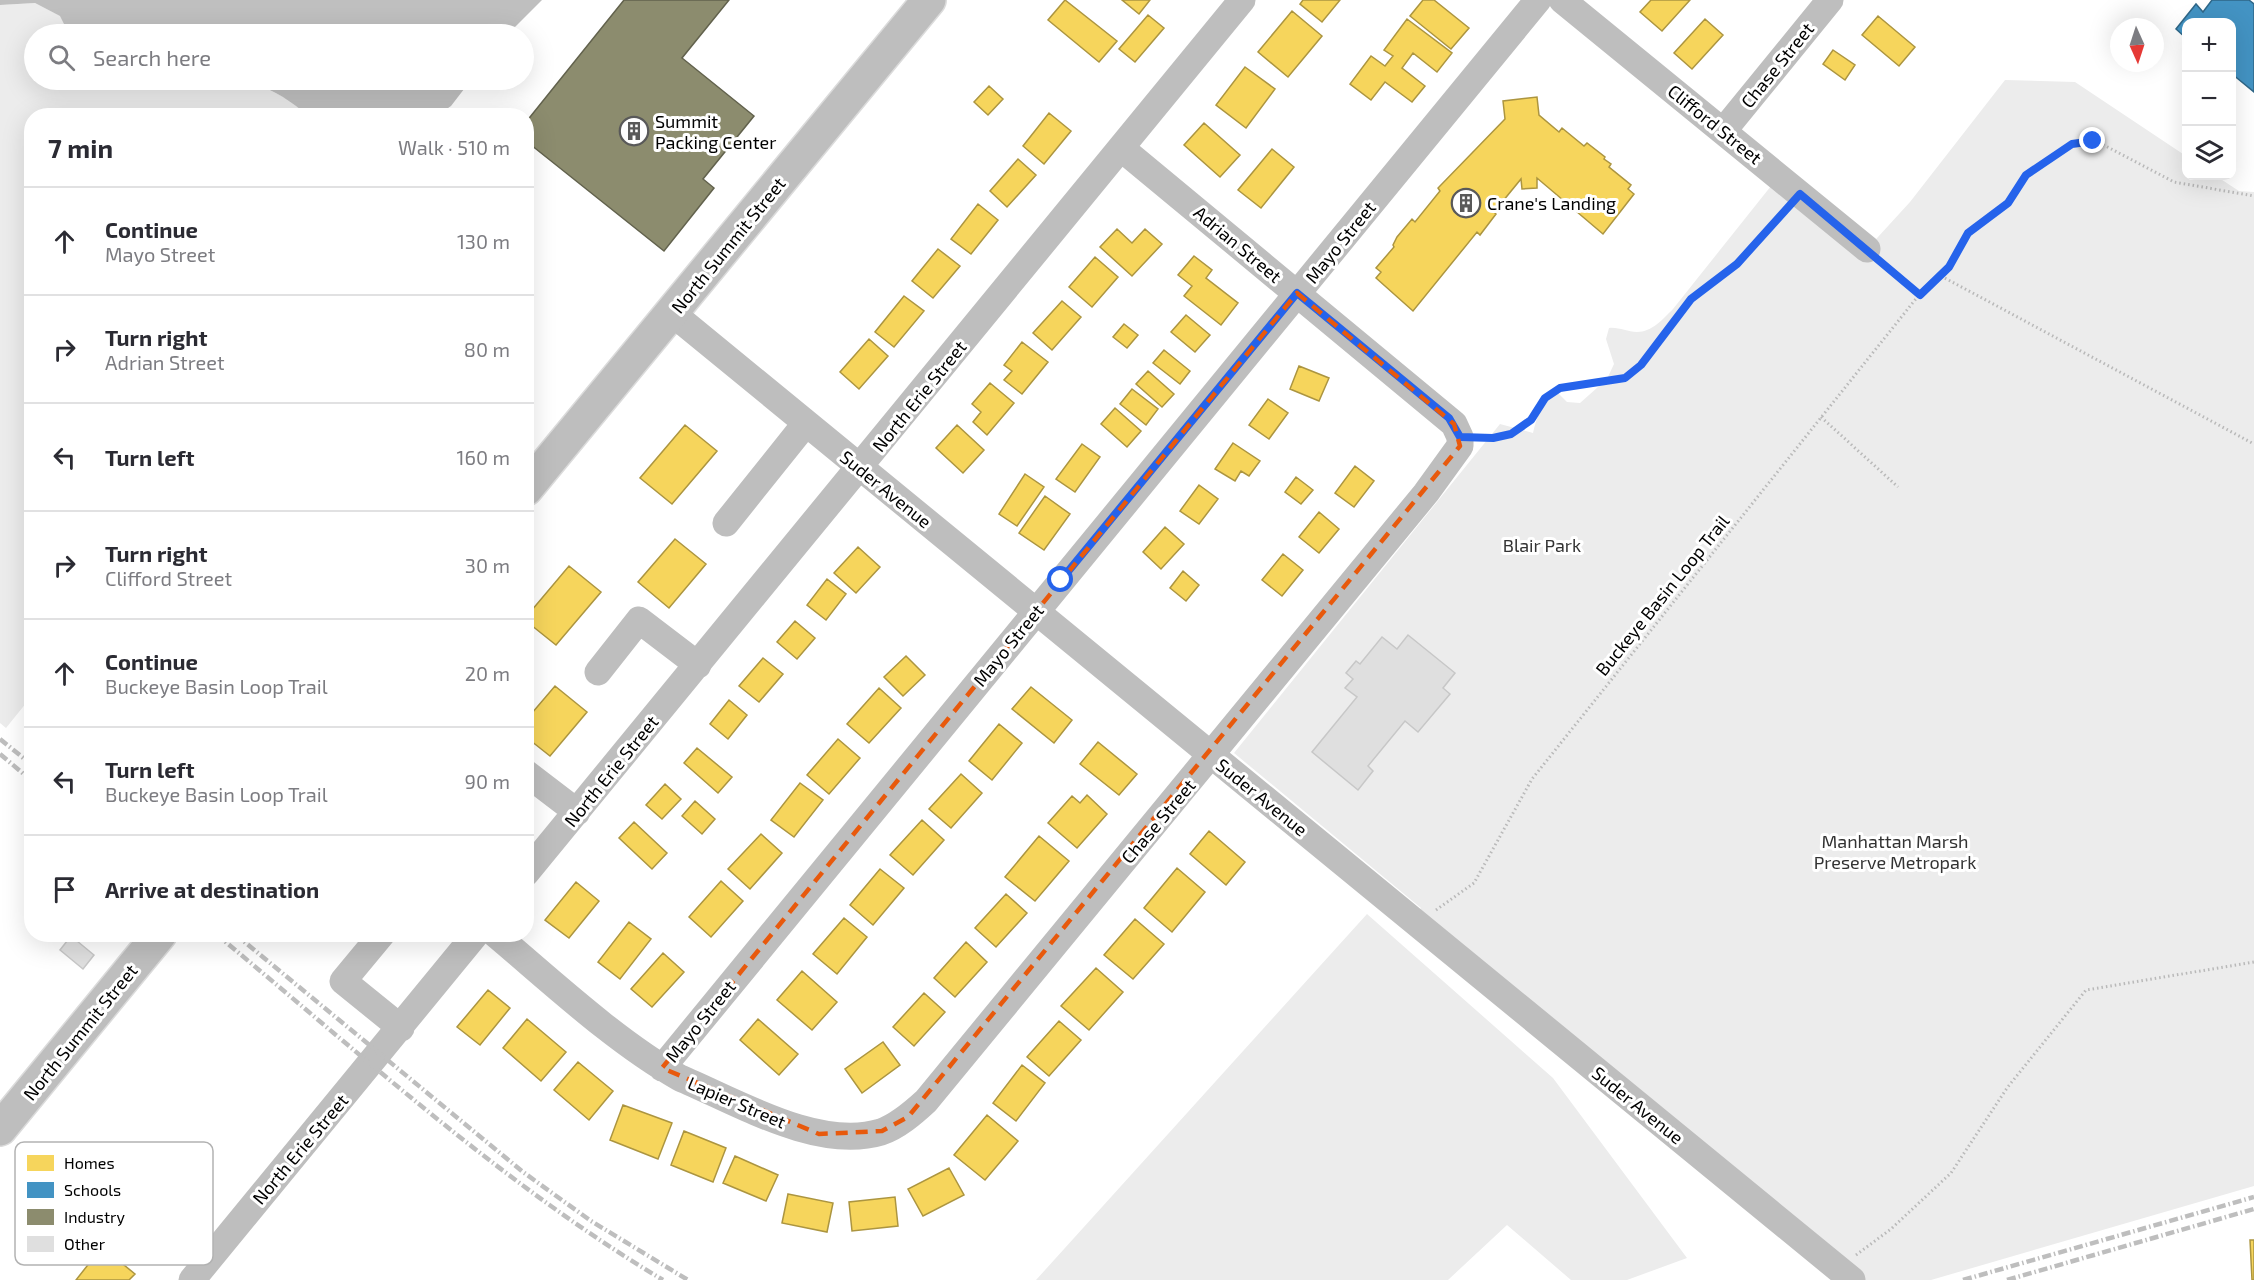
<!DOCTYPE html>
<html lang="en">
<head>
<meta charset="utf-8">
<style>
  body { margin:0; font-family:"Exo 2",sans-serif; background:#f2f2f3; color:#2b2b33 }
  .controls { position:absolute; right:18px; top:18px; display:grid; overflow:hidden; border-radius:12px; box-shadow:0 6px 24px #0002 }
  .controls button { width:54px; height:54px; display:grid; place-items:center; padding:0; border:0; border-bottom:2px solid #e1e1e2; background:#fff; color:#2b2b33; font:30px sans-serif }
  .compass { position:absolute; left:2110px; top:18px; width:54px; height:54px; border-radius:50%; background:#fff; box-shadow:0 6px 24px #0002; rotate:177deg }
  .stop { position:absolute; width:18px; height:18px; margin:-14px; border:4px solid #2563eb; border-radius:50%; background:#fff }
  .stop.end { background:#2563eb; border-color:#fff; box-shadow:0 2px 6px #0008 }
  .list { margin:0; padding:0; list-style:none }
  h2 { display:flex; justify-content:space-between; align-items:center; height:78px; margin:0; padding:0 24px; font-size:26px }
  h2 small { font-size:20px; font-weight:400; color:#7c7c81 }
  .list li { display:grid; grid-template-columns:39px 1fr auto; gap:18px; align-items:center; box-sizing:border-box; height:108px; padding:0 24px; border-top:2px solid #e1e1e2 }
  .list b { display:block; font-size:22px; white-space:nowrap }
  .list p { margin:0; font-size:20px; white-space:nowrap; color:#7c7c81 }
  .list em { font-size:20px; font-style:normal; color:#7c7c81 }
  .icon { flex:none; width:33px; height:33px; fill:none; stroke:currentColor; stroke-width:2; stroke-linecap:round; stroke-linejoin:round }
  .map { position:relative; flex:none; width:2254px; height:1280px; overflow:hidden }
  .search { position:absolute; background:#fff; box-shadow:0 6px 24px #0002; left:24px; top:24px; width:510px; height:66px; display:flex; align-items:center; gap:15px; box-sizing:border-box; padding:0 21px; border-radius:33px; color:#7c7c81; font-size:22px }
  .panel { position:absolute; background:#fff; box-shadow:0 6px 24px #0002; left:24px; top:108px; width:510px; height:834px; border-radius:24px }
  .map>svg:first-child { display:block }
</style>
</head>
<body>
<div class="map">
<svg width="2254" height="1280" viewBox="0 0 2254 1280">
  <rect width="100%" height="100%" fill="#fff"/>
  <path fill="#ececec" d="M35 3 61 16 69 34H34V80H114L146 86 194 89 229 81 261 86 290 100 308 115 32 116 31 697 6 728 0 723V5Z
    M2005 80 2075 82 2186 156V176H2216L2239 191 2254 192V1186L1931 1280H1852L1412 920 1421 908 1234 753 1500 424 1533 433C1537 415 1542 403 1557 392L1567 402 1580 403 1607 379 1614 364 1606 339 1609 328C1619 327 1627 332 1637 332 1652 332 1663 319 1673 309L1771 186 1867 249 1910 202Z
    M1367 914 1553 1078 1687 1258 1627 1280H1571L1507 1225 1448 1280H1036Z"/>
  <path fill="#bfbfbf" d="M0 0H542L508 34H69L60 16 35 3 0 5Z
    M114 80H471L451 106 438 115 308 116C286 96 259 80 229 82 217 82 205 89 193 89 166 90 140 85 114 80Z"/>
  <path fill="#f6d55c" stroke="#ac9540" stroke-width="1.5" d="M1065 0 1117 41 1099 62 1048 20Z
    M1122 0H1150L1139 14Z
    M1303 0H1340L1322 22 1300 4Z
    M1423 0H1434L1469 28 1451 49 1410 16Z
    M1651 0H1690L1662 31 1640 12Z
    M1292 11 1322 36 1288 77 1258 52Z
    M1148 15 1164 28 1135 62 1119 49Z
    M1878 16 1915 47 1899 66 1862 35Z
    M1407 19 1452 53 1437 72 1413 53 1402 68 1425 86 1412 102 1385 82 1371 100 1350 84 1371 56 1385 66 1393 56 1384 50Z
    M1705 19 1723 35 1692 69 1674 53Z
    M1833 50 1855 65 1845 80 1823 64Z
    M1245 67 1275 89 1246 128 1216 105Z
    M989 86 1003 99 988 115 974 102Z
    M1537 97 1539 115 1559 132 1562 128 1584 146 1587 143 1605 157 1604 159 1611 164 1609 167 1631 185 1628 189 1634 194 1603 234 1537 178V188L1522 189 1521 179 1494 212 1496 214 1480 235 1477 232 1413 311 1376 278 1381 272 1376 268 1394 247 1393 245 1397 237 1412 219 1415 222 1440 191 1438 188 1505 119 1503 101Z
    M1049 113 1071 131 1044 164 1023 146Z
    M1204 123 1240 155 1220 177 1184 145Z
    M1272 149 1294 167 1261 208 1238 190Z
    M1018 159 1036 175 1007 207 990 191Z
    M978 204 998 220 971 254 951 239Z
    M1117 229 1132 243 1145 229 1162 244 1132 276 1100 247Z
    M938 249 960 266 933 298 912 281Z
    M1194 256 1212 270 1206 278 1238 303 1221 325 1184 296 1192 286 1178 275Z
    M1095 257 1118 277 1092 307 1069 287Z
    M904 296 924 311 894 347 875 332Z
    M1062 301 1081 317 1052 350 1033 333Z
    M1186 315 1210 335 1195 352 1171 332Z
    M1124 324 1138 335 1127 348 1113 337Z
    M869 339 888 356 859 389 840 372Z
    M1022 342 1048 362 1022 394 1004 380 1012 371 1004 365Z
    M1164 350 1190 371 1180 384 1153 363Z
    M1299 366 1329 378 1319 401 1290 389Z
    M1148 371 1174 394 1162 407 1136 384Z
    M990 383 1014 403 987 435 973 422 981 412 972 404Z
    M1132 389 1158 409 1146 425 1120 404Z
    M1268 399 1288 413 1269 439 1249 425Z
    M1115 408 1141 431 1127 447 1101 424Z
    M685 425 717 451 672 504 640 478Z
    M957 425 984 450 963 473 936 448Z
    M1233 443 1260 461 1249 476 1241 471 1235 481 1215 469Z
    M1082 444 1100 457 1075 492 1056 479Z
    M1355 466 1374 481 1354 507 1335 493Z
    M1025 474 1044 487 1017 526 999 514Z
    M1296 477 1313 490 1301 504 1285 492Z
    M1199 485 1218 499 1199 524 1180 511Z
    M1045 496 1070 514 1044 550 1019 533Z
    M1319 512 1339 529 1319 553 1299 537Z
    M1165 527 1184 544 1161 569 1143 552Z
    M675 539 706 564 669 608 638 582Z
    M858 547 880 567 856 593 834 573Z
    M1283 554 1303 570 1282 596 1262 580Z
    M569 566 601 592 556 645 526 621V617Z
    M1183 571 1199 585 1186 601 1170 588Z
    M827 579 846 594 826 620 807 605Z
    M795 621 815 638 797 659 777 642Z
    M906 656 925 675 903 696 884 677Z
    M763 658 783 674 759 702 739 686Z
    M555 686 587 712 550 756 526 737V720Z
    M1031 687 1072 720 1054 743 1012 709Z
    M879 688 901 708 869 743 847 724Z
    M729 700 747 715 728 739 710 724Z
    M999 724 1022 743 992 780 969 761Z
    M838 739 860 758 829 794 807 775Z
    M1098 742 1137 774 1119 795 1080 764Z
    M697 748 732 777 718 793 684 763Z
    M961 774 982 793 951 828 929 809Z
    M800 783 823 800 794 837 771 820Z
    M665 784 681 799 662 819 646 805Z
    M1087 795 1107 814 1077 848 1048 823 1072 796 1080 803Z
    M695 801 715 819 702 834 682 816Z
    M922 820 944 840 913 875 890 855Z
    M634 822 667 853 652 869 619 838Z
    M1209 831 1245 862 1226 885 1190 854Z
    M761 834 782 853 750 889 728 869Z
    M1039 836 1069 861 1035 901 1005 877Z
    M1177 868 1205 892 1172 932 1144 908Z
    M880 869 904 888 873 925 850 905Z
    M721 881 743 901 711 937 689 917Z
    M576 882 599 901 569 938 545 920Z
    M1006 894 1027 913 996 947 975 928Z
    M844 918 867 937 837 974 813 954Z
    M1135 919 1164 944 1133 979 1104 955Z
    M629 922 651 939 620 979 598 962Z
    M966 942 987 962 955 997 934 978Z
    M663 953 684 972 652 1007 631 989Z
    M1096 968 1123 992 1089 1030 1061 1006Z
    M802 971 837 1002 812 1030 777 1000Z
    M488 990 510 1008 480 1045 457 1027Z
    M924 993 945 1012 914 1046 893 1027Z
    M527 1019 566 1052 541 1081 503 1048Z
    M758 1019 798 1054 779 1075 740 1040Z
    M1059 1021 1081 1040 1049 1076 1027 1057Z
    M883 1042 900 1065 862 1093 845 1069Z
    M578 1062 613 1091 589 1120 554 1090Z
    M1022 1065 1045 1083 1016 1121 993 1103Z
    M623 1105 672 1123 658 1159 610 1140Z
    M987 1115 1018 1141 985 1180 954 1155Z
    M684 1131 726 1148 713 1182 671 1165Z
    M735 1156 778 1175 766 1201 723 1183Z
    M949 1168 964 1195 923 1216 908 1189Z
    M788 1194 833 1203 827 1232 782 1223Z
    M895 1197 898 1226 852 1231 849 1202Z
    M2250 1240H2254V1280H2252Z
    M102 1247 135 1274 129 1280H76Z"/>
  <path fill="#4393c3" stroke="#2f6788" stroke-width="1.5" d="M2212 0H2249L2254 4V92L2232 74V22H2186V38L2176 29 2196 4 2203 12Z"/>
  <path fill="#8c8c6e" stroke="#62624d" stroke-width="1.5" d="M624 0H729L682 58 754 116 703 179 714 188 664 251 526 141V122Z"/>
  <path fill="#dfdfdf" stroke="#c7c7c7" stroke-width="1.5" d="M1408 635 1455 673 1443 688 1450 694 1418 732 1405 721 1368 766 1373 771 1358 790 1312 752 1357 697 1345 688 1353 679 1346 673 1356 661 1360 664 1382 637 1397 649Z
    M71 936 94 955 83 969 60 950Z"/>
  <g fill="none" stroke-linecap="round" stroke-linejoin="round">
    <g stroke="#dbdbdb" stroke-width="36">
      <path id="major" d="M526 489 929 0
        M0 1129 160 934"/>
    </g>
    <path stroke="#b9b9b9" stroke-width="3" stroke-dasharray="1.5 3" stroke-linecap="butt" d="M1884 264 1919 295 1949 267 1968 233 2008 203 2027 175 2072 144 2098 142 2174 182 2254 196
      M1941 276 2254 444
      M1821 417 1898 487
      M1483 438 1511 434 1531 420 1545 398 1560 388 1625 378 1641 365 1691 299 1737 264 1785 211
      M1436 910 1474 883 1532 779 1919 295
      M1856 1255 1891 1229 1951 1173 2007 1088 2086 990 2254 962"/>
    <path stroke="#bebebe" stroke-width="27" d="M1562 0 1867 249
      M1724 130 1830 0
      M672 313 1852 1280
      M726 523 806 423
      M598 672 639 620 698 665
      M526 773 577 812
      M526 873 1242 0
      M382 934 343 981 401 1028
      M495 934C552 982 616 1042 680 1078 737 1102 818 1151 881 1132 898 1126 913 1113 926 1101L1426 493 1460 446V437L1454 424 1121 148
      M662 1068 1538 0
      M192 1280 476 934"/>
    <use href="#major" stroke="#bebebe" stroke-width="33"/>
    <path stroke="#bebebe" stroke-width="4.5" stroke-dasharray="9 3 1.5 3" stroke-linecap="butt" d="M0 739 32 765
      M0 754 32 781
      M216 934C361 1054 501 1183 663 1280
      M235 934 523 1172 591 1221 688 1280
      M1963 1280 2254 1197
      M2007 1280 2254 1209"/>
  </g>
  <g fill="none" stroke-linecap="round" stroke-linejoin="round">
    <path stroke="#2563eb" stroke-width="8" d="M1061 580 1297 293 1449 418 1460 437 1493 438 1511 434 1531 420 1545 398 1560 388 1625 378 1641 365 1691 299 1737 264 1800 194 1920 295 1949 267 1968 233 2008 203 2026 175 2072 144 2093 141"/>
  </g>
  <path fill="none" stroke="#e8590c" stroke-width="4.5" stroke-dasharray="12 8" stroke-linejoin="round" d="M1297 293 1454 424 1460 446 908 1117 882 1131 819 1134 662 1068Z"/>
  <defs>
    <g id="building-ring" transform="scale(1.5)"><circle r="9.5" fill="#fff" stroke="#595959" stroke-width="1.5"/><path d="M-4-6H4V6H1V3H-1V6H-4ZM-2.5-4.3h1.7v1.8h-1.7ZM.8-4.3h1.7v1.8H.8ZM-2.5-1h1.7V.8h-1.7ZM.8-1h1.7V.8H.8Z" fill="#595959"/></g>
  </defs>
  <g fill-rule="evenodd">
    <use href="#building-ring" x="634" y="131"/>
    <use href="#building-ring" x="1466" y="203"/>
  </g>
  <g text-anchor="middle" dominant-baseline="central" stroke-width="6" stroke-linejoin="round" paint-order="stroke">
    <g font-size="18" fill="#000" stroke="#fff">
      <text transform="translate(1777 65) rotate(-51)">Chase Street</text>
      <text transform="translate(1715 124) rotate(39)">Clifford Street</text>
      <text transform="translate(1340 242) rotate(-51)">Mayo Street</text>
      <text transform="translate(1238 244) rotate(40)">Adrian Street</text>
      <text transform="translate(728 245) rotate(-51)">North Summit Street</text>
      <text transform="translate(919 396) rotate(-51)">North Erie Street</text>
      <text transform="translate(886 489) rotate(39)">Suder Avenue</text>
      <text transform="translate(1662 595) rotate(-51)">Buckeye Basin Loop Trail</text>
      <text transform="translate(1008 645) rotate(-51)">Mayo Street</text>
      <text transform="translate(611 771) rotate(-51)">North Erie Street</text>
      <text transform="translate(1262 797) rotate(39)">Suder Avenue</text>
      <text transform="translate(1158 821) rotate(-50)">Chase Street</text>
      <text transform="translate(700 1021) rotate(-51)">Mayo Street</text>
      <text transform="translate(80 1032) rotate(-51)">North Summit Street</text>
      <text transform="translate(737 1102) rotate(23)">Lapier Street</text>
      <text transform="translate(1638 1105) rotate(39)">Suder Avenue</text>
      <text transform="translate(300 1149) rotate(-50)">North Erie Street</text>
    </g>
    <g font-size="18" fill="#000" stroke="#fff" text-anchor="start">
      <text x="655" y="121">Summit<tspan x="655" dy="21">Packing Center</tspan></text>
      <text x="1487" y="203">Crane's Landing</text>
    </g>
    <g font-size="18" fill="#333" stroke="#fff">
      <text x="1542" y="545">Blair Park</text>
      <text x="1895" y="841">Manhattan Marsh<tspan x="1895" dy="21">Preserve Metropark</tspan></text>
    </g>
  </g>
  <rect x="15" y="1142" width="198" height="123" rx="9" fill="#fff" stroke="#b2b2b2" stroke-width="1.5"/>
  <rect x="27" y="1155" width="27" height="16" fill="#f6d55c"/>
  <rect x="27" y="1182" width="27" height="16" fill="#4393c3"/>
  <rect x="27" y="1209" width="27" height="16" fill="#8c8c6e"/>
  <rect x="27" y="1236" width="27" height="16" fill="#dfdfdf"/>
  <g font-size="16" fill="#000">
    <text x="64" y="1169">Homes</text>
    <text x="64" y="1196">Schools</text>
    <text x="64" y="1223">Industry</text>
    <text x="64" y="1250">Other</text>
  </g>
</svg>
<div class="controls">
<button>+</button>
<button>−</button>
<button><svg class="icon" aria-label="layers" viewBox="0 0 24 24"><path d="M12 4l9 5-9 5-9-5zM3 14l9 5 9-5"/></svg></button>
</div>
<svg class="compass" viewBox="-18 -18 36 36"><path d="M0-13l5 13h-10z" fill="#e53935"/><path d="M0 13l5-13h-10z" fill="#7c7c81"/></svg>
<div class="stop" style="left:1061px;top:580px"></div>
<div class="stop end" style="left:2093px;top:141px"></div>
<div class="search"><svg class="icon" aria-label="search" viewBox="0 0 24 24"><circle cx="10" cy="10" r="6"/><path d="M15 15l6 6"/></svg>Search here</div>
<section class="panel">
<h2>7 min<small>Walk · 510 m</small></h2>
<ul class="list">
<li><svg class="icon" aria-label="ahead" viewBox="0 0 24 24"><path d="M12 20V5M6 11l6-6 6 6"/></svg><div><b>Continue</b><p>Mayo Street</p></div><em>130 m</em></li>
<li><svg class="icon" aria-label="right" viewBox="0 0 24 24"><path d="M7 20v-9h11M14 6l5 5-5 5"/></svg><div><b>Turn right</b><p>Adrian Street</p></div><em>80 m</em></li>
<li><svg class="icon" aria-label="left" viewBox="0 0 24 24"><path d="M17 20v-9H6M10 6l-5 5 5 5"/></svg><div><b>Turn left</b></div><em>160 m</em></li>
<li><svg class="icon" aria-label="right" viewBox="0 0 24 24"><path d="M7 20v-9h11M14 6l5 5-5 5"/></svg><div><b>Turn right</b><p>Clifford Street</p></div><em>30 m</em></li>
<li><svg class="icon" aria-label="ahead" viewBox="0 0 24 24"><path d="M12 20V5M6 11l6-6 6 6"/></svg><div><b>Continue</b><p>Buckeye Basin Loop Trail</p></div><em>20 m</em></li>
<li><svg class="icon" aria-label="left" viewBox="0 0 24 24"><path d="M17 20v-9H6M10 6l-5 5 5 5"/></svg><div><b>Turn left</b><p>Buckeye Basin Loop Trail</p></div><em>90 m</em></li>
<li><svg class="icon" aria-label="arrive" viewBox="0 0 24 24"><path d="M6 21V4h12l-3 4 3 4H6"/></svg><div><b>Arrive at destination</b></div></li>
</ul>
</section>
</div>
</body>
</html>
